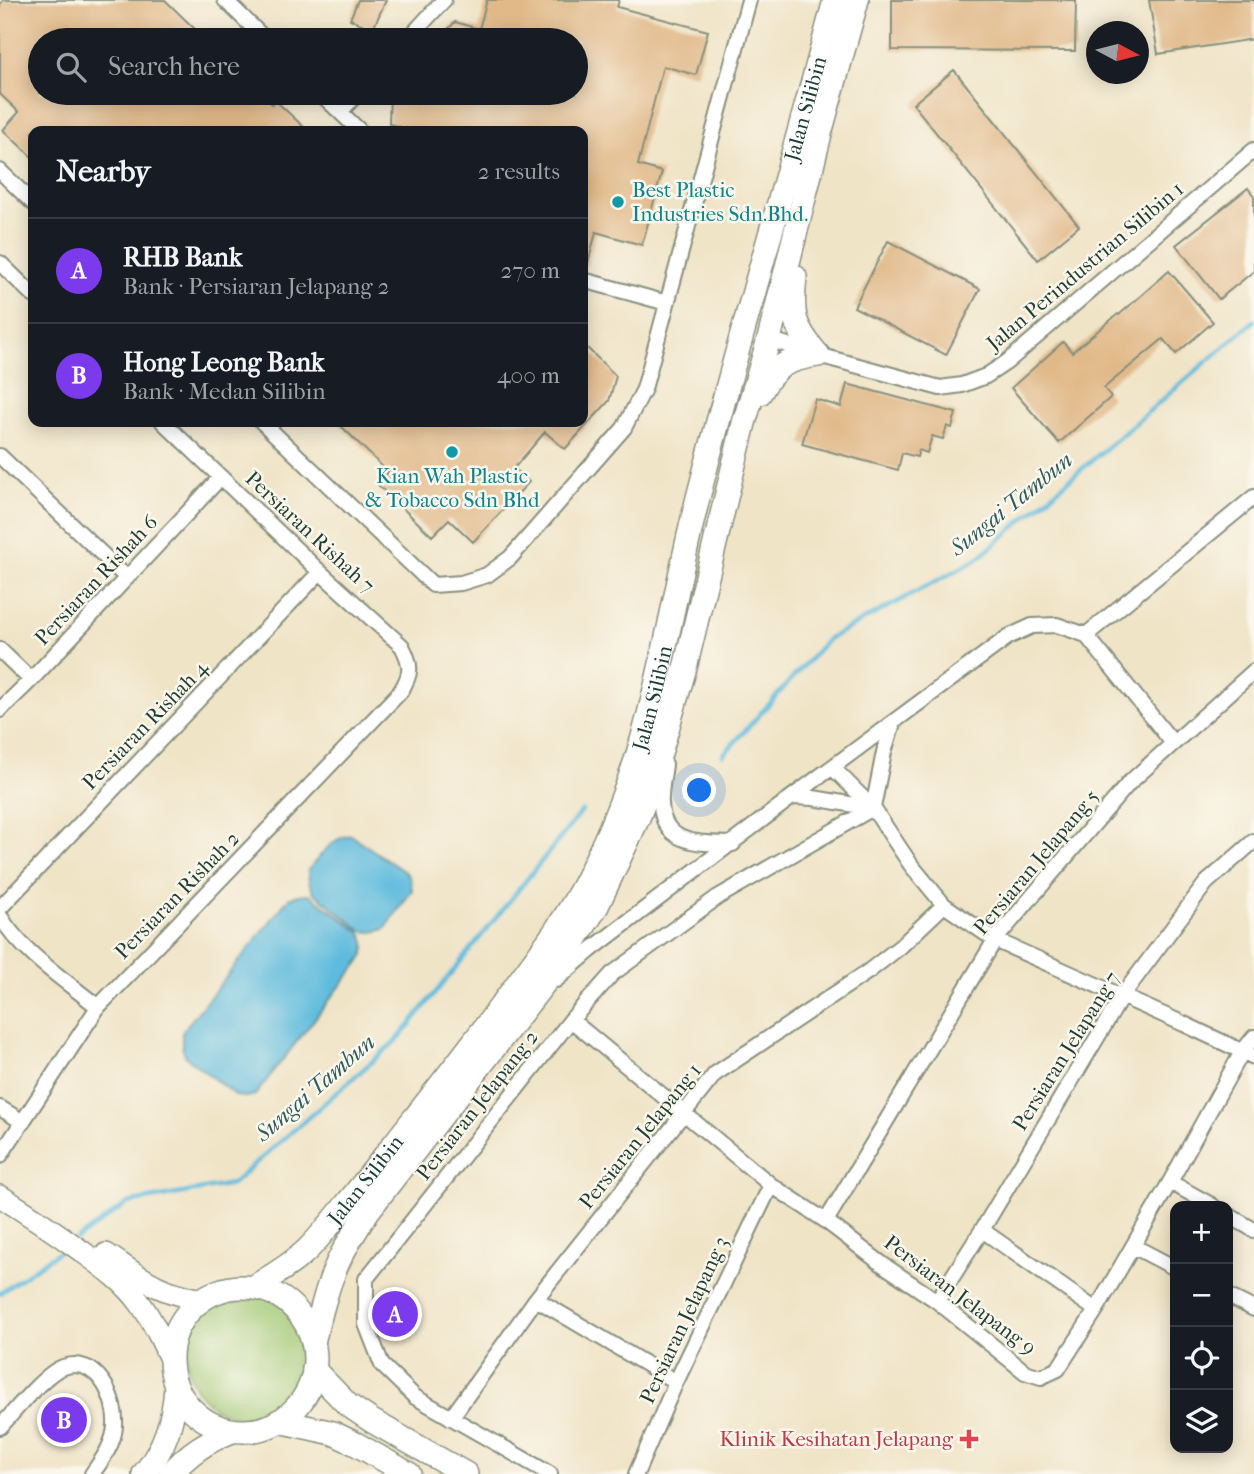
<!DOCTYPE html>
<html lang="en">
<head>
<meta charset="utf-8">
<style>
  body { margin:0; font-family:"IM FELL French Canon",serif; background:#20242c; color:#f1f3f6 }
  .controls { position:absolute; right:21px; bottom:21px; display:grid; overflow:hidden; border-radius:14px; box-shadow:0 4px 18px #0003 }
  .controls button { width:63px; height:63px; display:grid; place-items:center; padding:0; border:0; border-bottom:2px solid #363941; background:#171b24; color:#f1f3f6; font:35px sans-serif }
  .compass { position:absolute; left:1086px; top:21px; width:63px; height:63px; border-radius:50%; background:#171b24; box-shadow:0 4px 18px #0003; rotate:97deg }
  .you { position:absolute; left:700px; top:791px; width:24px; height:24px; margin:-18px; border:5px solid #fff; border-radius:50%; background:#1a73e8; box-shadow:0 0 0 10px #1a73e833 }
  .badge { display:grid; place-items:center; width:46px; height:46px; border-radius:50%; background:#7c3aed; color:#fff; font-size:23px; font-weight:700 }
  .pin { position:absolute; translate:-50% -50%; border:4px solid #fff; box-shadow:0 2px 7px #0006 }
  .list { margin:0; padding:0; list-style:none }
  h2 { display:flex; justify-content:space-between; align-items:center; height:91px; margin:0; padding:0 28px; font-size:30px }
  h2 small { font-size:23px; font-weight:400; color:#9ea1a6 }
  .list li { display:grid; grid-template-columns:46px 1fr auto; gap:21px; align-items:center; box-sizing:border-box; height:105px; padding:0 28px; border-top:2px solid #363941 }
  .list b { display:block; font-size:26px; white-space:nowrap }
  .list p { margin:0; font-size:23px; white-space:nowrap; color:#9ea1a6 }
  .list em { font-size:23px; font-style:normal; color:#9ea1a6 }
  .icon { flex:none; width:38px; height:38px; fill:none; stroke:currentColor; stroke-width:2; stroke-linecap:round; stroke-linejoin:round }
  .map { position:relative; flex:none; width:1254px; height:1474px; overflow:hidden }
  .search { position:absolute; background:#171b24; box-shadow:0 4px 18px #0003; left:28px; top:28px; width:560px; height:77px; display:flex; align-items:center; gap:18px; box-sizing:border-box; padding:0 24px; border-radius:38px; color:#9ea1a6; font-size:26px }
  .panel { position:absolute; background:#171b24; box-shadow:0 4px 18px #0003; left:28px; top:126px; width:560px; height:301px; border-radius:14px }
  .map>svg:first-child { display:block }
</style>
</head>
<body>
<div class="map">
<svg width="1254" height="1474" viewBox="0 0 1254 1474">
  <rect width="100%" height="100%" fill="#fbf7ec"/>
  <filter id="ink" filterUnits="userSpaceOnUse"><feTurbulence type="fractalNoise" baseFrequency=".0143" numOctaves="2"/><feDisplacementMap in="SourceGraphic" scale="14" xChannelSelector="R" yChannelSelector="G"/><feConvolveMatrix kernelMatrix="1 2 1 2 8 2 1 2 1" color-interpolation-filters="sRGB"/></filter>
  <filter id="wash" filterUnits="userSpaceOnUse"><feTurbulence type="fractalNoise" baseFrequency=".00686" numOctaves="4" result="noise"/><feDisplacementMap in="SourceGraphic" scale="28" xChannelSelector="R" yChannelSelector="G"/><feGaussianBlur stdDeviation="1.57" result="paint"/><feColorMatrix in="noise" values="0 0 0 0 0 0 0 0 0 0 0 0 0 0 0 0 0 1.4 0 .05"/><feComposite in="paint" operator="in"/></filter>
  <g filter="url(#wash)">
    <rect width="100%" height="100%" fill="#f0e4c7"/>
    <path fill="#9fc772" stroke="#5f8253" stroke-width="2" d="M187 1356a62 62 0 1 1 124 0a62 62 0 1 1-124 0Z"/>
    <path fill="#5fbbdd" stroke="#3f7c88" stroke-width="2" d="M351 835 406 873 410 879 412 890 385 929 373 932 362 931 313 892 309 882 308 870C321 856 331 838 351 835Z
      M309 894 360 932C367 941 366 947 363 957L255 1095 246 1097 236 1096 186 1057 182 1046V1032L289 898 299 895Z"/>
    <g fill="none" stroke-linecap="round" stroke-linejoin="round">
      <path stroke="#5fbbdd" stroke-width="4.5" d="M723 755 828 639 976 560 1254 321
        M77 1239 128 1203 232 1184 399 1038 582 811
        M0 1293 64 1248"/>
    </g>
    <g id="blocks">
      <path fill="#e1b989" d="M4 0H165L200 34 195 40H40V93H260L272 104 276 101 308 131H33V158L3 130 19 112 0 94V4Z
        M358 0H386L373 29 350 19Z
        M487 0H619L617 7 708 31 696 75 663 66 638 165 662 172 642 245 596 232 587 267H583V131H416L389 124 390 93H576V40H438L455 22 479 29Z
        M892 0H1076L1075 51 892 50Z
        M1149 0H1254V39L1158 54Z
        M954 70 1079 226 1038 260 913 104Z
        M1248 188 1254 196V271L1219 299 1176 245Z
        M888 241 980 289 946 355 854 307Z
        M1169 271 1213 322 1176 354 1163 339 1104 388 1111 397 1059 443 1011 388 1063 342 1072 352 1118 314 1119 315Z
        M583 344 616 376 609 401 565 449 545 432 514 468 529 482 473 542 449 519 432 536 377 484 388 472 337 422H583Z
        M847 384 956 413 952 428 947 426 943 439 932 436 927 453 919 450 917 457 902 453 898 470 802 444 815 399 841 407Z"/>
    </g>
  </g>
  <g filter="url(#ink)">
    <use href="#blocks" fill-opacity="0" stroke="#88907e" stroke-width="2"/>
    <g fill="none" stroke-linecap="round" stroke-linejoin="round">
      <g stroke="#88907e" stroke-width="18">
        <path id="street" d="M225 0 266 40
          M407 40 444 0
          M320 93 360 131
          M340 112 358 93
          M0 171 33 203
          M0 263 33 295
          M583 280 667 303
          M769 339 818 355 940 388 962 385 986 376 1007 362 1254 150
          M262 422 433 585 461 583 487 575 510 558 624 428 644 389 749 0
          M0 456 127 578
          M1086 635 1254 497
          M1086 635 1173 743
          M0 650 31 680
          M0 710 31 680 221 477
          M665 764C664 776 660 790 661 803 662 846 700 843 733 844
          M833 768 873 808 911 865 944 905 995 940 1184 1024 1254 1057
          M792 797 813 798 873 808
          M873 808 884 752 893 723
          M0 908 320 572
          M0 916C22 953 65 980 98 1007
          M556 980 592 949 792 797 1008 637 1032 626 1057 625 1086 635
          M571 1020 771 1185 826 1221 882 1264 937 1301 1025 1372 1041 1377 1058 1369 1096 1310 1170 1182 1242 1052 1254 1037
          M0 1108 23 1122
          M0 1156 98 1007 400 692C412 674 412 665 402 646L320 572 163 422
          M1170 1182 1213 1206
          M1228 1215 1254 1230
          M826 1221 995 940 1129 783 1254 671
          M982 1230 1096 1310
          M1133 1246 1175 1268
          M1228 1296 1254 1309
          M536 1299 676 1382
          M937 1301 982 1230 1122 996 1206 883 1254 841
          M451 1418 536 1299 715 1074 869 971 901 946 944 905
          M0 1427C14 1412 45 1373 63 1367 97 1355 117 1398 115 1426 114 1444 102 1460 92 1474
          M550 1474 415 1397 382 1365 366 1324V1279L571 1020 612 974 718 897 873 808
          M636 1474 676 1382 771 1185"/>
      </g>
      <g stroke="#88907e" stroke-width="24">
        <path id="secondary" d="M0 1196C27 1213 54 1231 80 1250 102 1266 124 1281 140 1303 153 1321 162 1341 171 1361
          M106 1254C125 1266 143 1281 163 1289 175 1294 189 1297 201 1300"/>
      </g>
      <g stroke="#88907e" stroke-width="26">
        <g id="primary">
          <path d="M795 277C791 315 793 326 818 355"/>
          <path d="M760 393C776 364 787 360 818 355"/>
          <circle cx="243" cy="1359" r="72"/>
          <path id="s1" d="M254 1287C272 1276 291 1265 307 1250 321 1236 333 1221 345 1206 368 1178 390 1149 413 1120 450 1073 488 1025 523 976 546 945 569 914 587 879 608 836 627 791 641 744 665 661 678 574 700 490 742 326 792 164 835 0"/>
          <path d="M313 1342C321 1314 327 1284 340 1258 348 1242 358 1227 368 1211L562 960 597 906 638 818 651 784 686 664 744 423 769 339 821 130 857 0"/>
          <path d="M314 1370 348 1405 372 1421 466 1474"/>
          <path d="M279 1421 333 1433 356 1444 409 1474"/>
          <path d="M144 1474C165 1448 174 1420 176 1387"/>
          <path d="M171 1474C188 1453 208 1441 232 1431"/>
        </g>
      </g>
      <use href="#street" stroke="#fff" stroke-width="14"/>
      <use href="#secondary" stroke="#fff" stroke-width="21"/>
      <use href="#primary" stroke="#fff" stroke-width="23"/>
    </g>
  </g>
  <g fill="#0f9aa8" stroke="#fbf7ec" stroke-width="2.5">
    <circle cx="618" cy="202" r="7"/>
    <circle cx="452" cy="452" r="7"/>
  </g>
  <path fill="#e0444e" stroke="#fbf7ec" stroke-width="2.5" d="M965.5 1428.5h7v7h7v7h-7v7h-7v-7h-7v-7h7z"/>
  <g text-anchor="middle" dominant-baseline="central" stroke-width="5" stroke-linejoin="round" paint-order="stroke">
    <g font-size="21" fill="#1f3d34" stroke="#fbf7ec">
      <text stroke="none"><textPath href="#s1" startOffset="1332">Jalan Silibin</textPath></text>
      <text transform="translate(1085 266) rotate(-40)">Jalan Perindustrian Silibin 1</text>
      <text transform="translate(310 532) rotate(43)">Persiaran Rishah 7</text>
      <text transform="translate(96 580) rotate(-47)">Persiaran Rishah 6</text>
      <text stroke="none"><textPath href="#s1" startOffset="723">Jalan Silibin</textPath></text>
      <text transform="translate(145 725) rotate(-46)">Persiaran Rishah 4</text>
      <text transform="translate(1036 862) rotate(-50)">Persiaran Jelapang 5</text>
      <text transform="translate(177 895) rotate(-46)">Persiaran Rishah 2</text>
      <text transform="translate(1066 1051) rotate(-58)">Persiaran Jelapang 7</text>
      <text transform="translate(477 1105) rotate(-52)">Persiaran Jelapang 2</text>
      <text transform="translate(640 1136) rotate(-51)">Persiaran Jelapang 1</text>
      <text stroke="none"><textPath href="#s1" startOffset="156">Jalan Silibin</textPath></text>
      <text transform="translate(960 1295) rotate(37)">Persiaran Jelapang 9</text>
      <text transform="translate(684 1320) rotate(-65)">Persiaran Jelapang 3</text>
    </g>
    <g font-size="21" fill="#0d838f" stroke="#fbf7ec" text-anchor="start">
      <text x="632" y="190">Best Plastic<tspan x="632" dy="24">Industries Sdn.Bhd.</tspan></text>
      <text x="452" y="476" text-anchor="middle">Kian Wah Plastic<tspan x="452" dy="24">&amp; Tobacco Sdn Bhd</tspan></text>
    </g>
    <g font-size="21" fill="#be3a42" stroke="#fbf7ec" text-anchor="end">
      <text x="953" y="1439">Klinik Kesihatan Jelapang</text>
    </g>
    <g font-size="23" font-style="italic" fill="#2f5c5e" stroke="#fbf7ec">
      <text transform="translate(1011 504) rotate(-39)">Sungai Tambun</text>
      <text transform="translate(315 1088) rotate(-41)">Sungai Tambun</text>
    </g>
  </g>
</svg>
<div class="controls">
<button>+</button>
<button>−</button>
<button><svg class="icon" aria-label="locate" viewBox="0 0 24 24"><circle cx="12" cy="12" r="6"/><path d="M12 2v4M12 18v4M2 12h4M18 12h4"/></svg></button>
<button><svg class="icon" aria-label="layers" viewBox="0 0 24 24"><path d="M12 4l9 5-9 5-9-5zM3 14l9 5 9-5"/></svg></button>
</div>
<svg class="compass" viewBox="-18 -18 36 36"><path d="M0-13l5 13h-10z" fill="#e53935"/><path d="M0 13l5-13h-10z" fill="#9ea1a6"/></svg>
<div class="you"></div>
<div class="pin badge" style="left:395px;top:1314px">A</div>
<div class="pin badge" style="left:64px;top:1420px">B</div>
<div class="search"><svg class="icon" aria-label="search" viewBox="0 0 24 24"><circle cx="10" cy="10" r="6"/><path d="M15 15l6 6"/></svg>Search here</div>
<section class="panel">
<h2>Nearby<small>2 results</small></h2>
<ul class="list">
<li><span class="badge">A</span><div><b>RHB Bank</b><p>Bank · Persiaran Jelapang 2</p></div><em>270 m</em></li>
<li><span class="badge">B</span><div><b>Hong Leong Bank</b><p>Bank · Medan Silibin</p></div><em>400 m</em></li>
</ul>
</section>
</div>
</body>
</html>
